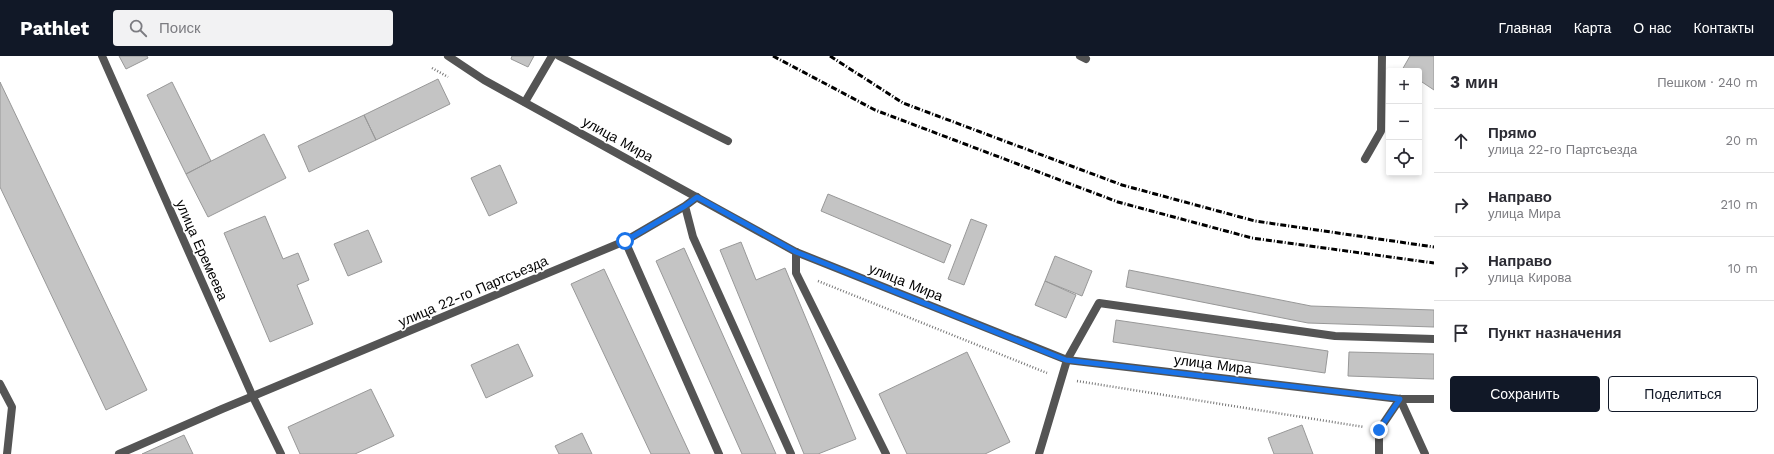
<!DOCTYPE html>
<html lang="ru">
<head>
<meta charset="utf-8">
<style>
  body { margin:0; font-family:"Work Sans",sans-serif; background:#f2f2f3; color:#2b2b33 }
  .controls { position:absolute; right:12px; top:12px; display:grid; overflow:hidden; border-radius:4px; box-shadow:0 2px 6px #0003 }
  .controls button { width:36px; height:36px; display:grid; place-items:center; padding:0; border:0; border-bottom:1px solid #e1e1e2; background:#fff; color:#2b2b33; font:20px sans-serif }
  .stop { position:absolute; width:12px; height:12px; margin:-9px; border:3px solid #1a73e8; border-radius:50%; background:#fff }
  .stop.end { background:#1a73e8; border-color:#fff; box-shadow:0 1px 4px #0008 }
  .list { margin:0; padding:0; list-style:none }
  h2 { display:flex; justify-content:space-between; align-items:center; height:52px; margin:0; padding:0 16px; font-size:17px }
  h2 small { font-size:13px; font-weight:400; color:#7c7c81 }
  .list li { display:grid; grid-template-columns:26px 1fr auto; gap:12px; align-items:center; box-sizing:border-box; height:64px; padding:0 16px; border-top:1px solid #e1e1e2 }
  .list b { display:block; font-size:15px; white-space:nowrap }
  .list p { margin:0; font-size:13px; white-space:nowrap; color:#7c7c81 }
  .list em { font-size:13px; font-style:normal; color:#7c7c81 }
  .actions { display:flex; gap:8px; padding:12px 16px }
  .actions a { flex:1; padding:9px 0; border:1px solid #111827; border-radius:4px; text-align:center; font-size:14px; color:#111827 }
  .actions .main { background:#111827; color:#fff }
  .icon { flex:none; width:22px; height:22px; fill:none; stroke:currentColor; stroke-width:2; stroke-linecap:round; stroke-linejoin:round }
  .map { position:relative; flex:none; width:1434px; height:398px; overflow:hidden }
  header { display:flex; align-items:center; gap:24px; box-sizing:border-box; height:56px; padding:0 20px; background:#111827; color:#fff }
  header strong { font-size:19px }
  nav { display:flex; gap:22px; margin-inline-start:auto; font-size:14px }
  .search { width:280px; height:36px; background:#f2f2f3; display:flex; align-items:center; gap:10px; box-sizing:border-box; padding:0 14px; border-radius:4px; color:#7c7c81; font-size:15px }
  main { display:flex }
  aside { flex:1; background:#fff }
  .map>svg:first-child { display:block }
</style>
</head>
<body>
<header>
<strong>Pathlet</strong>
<div class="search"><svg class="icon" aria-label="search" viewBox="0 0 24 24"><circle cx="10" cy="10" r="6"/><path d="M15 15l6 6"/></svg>Поиск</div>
<nav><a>Главная</a><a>Карта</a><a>О нас</a><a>Контакты</a></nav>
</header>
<main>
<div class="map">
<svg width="1434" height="398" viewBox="0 0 1434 398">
  <rect width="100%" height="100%" fill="#fff"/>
  <path fill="#c4c4c4" stroke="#989898" d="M119 0H147L148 2 126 13Z
    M512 0H534L528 11 511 3Z
    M1410 0H1434V34L1419 24V15L1402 14Z
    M438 23 450 48 376 84 364 59Z
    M0 26 147 334 106 354 0 131Z
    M172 26 211 105 186 118 147 39Z
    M364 59 376 84 309 116 298 90Z
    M264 78 286 122 208 161 186 118Z
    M500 109 517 147 489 160 471 122Z
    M828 138 951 189 944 207 821 155Z
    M265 160 283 203 298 197 309 224 297 229 313 268 270 286 224 177Z
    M971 163 987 169 964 229 948 223Z
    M368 174 382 206 348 220 334 188Z
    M741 186 756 224 785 212 856 383 818 398H804L720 194Z
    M684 192 776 398H742L656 205Z
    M1055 200 1092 215 1082 240 1045 225Z
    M604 213 690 398H651L571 228Z
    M1129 214 1311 250 1434 254V271L1308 267 1126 231Z
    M1045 225 1076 239 1066 262 1035 249Z
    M1116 264 1328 295 1325 317 1113 286Z
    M518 288 533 320 486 342 471 309Z
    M967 296 1010 386 985 398H907L879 338Z
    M1349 296 1434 298V323L1348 320Z
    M371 333 394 380 355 398H300L288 371Z
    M1302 369 1313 398H1274L1268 382Z
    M582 377 592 398H559L555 390Z
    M184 379 193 398H142Z"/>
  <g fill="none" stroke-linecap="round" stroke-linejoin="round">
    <path stroke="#767676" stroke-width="2.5" stroke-dasharray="1 2" stroke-linecap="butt" d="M432 12 448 21
      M818 225 1047 317
      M1077 325 1364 371"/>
    <path stroke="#545454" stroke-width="8" d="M559 0 728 85
      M1080 0 1086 3
      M525 46 552 0
      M1365 103 1381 75 1382 0
      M685 150 693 181 791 398
      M625 185 719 398
      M796 196V217L886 398
      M0 328 12 351 7 398
      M1400 343 1425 398
      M119 398 222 353 625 185 685 150 697 141
      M1039 398 1067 304 1099 247 1335 280 1434 283
      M1379 398V374L1400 343"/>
    <path stroke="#545454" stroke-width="8" d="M102 0 253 341 281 398"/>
    <path stroke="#545454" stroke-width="8" d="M448 0 484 24 796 196 1067 304 1400 343H1434"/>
    <path stroke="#000" stroke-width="3" stroke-dasharray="6 2 1 2" stroke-linecap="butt" d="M773 0 875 54 1118 146 1252 182 1434 207
      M830 0 903 47 1122 129 1255 165 1434 191"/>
  </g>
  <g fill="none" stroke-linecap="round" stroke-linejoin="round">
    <path stroke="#1a73e8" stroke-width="5" d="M625 185 685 150 697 141 796 196 1066 304 1400 343 1379 374"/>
  </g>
  <g text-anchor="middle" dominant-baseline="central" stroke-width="3.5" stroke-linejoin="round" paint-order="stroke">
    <g font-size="14" fill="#000" stroke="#fff">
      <text transform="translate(618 83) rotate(29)">улица Мира</text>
      <text transform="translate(202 194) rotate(66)">улица Еремеева</text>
      <text transform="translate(906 226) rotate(22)">улица Мира</text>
      <text transform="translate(473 235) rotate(-23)">улица 22-го Партсъезда</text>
      <text transform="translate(1213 308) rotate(7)">улица Мира</text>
    </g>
  </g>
</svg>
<div class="controls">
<button>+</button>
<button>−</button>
<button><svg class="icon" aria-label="locate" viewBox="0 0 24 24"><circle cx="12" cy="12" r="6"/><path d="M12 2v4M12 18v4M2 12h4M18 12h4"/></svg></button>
</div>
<div class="stop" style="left:625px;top:185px"></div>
<div class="stop end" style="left:1379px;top:374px"></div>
</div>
<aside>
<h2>3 мин<small>Пешком · 240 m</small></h2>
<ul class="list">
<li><svg class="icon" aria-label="ahead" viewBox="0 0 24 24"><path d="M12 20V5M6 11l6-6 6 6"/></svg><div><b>Прямо</b><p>улица 22-го Партсъезда</p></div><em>20 m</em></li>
<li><svg class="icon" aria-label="right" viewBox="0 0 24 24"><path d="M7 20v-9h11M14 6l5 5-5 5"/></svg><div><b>Направо</b><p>улица Мира</p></div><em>210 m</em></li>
<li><svg class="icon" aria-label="right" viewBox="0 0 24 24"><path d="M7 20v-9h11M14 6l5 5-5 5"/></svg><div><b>Направо</b><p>улица Кирова</p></div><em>10 m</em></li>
<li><svg class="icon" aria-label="arrive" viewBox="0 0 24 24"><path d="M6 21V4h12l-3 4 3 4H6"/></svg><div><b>Пункт назначения</b></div></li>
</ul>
<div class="actions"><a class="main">Сохранить</a><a>Поделиться</a></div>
</aside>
</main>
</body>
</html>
